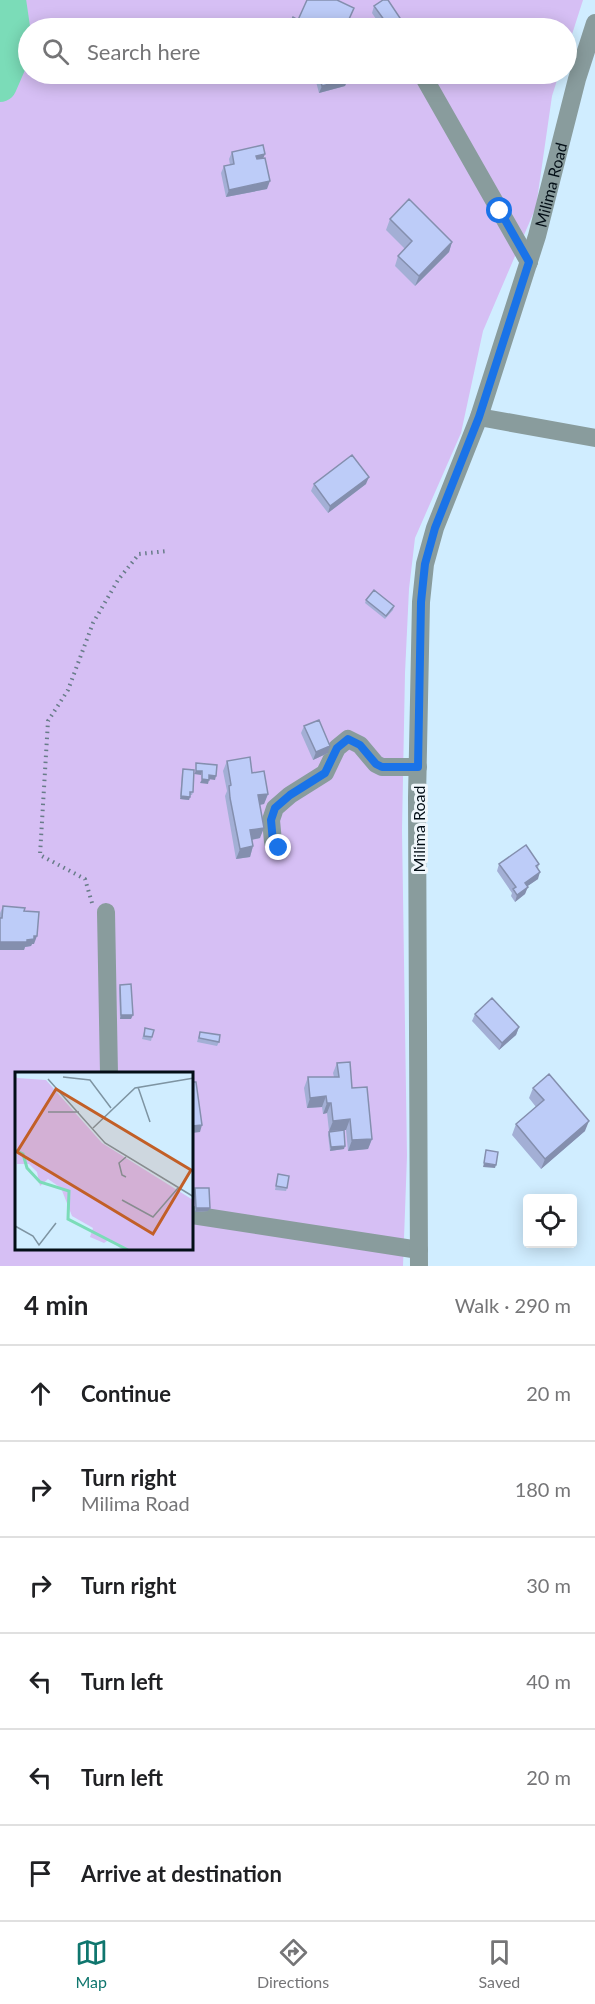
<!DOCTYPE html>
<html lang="en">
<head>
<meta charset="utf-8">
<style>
  body { margin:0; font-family:Lato,sans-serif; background:#f6f6f6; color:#202124 }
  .controls { position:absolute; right:18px; bottom:18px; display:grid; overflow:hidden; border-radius:6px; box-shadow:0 3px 15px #0003 }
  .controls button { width:54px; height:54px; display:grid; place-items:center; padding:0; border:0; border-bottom:2px solid #e0e0e0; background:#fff; color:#202124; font:30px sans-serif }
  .stop { position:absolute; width:18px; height:18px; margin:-14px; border:4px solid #1a73e8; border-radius:50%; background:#fff }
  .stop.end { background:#1a73e8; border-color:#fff; box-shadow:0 2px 6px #0008 }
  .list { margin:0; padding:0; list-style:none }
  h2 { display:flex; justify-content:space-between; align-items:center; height:78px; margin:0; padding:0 24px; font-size:26px }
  h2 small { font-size:20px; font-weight:400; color:#757577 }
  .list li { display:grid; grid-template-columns:39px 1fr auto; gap:18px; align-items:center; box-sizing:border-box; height:96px; padding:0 24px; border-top:2px solid #e0e0e0 }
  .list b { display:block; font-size:22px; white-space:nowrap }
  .list p { margin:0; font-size:20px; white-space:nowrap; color:#757577 }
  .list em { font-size:20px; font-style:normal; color:#757577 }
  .icon { flex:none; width:33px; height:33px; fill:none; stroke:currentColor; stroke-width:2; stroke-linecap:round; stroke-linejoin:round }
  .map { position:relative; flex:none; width:595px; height:1266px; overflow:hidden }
  .search { position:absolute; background:#fff; box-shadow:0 3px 15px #0003; left:18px; right:18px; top:18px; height:66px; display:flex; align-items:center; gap:15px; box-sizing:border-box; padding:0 21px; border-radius:33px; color:#757577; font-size:22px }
  .sheet { height:654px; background:#fff }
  nav { display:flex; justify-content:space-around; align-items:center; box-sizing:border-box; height:84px; border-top:2px solid #e0e0e0; background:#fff; font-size:16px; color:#757577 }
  nav a { display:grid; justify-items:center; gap:3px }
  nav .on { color:#0f766e }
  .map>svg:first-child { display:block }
</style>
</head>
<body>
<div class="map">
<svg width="595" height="1266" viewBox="0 0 595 1266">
  <rect width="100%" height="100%" fill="#d0edff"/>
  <path fill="#d6bff4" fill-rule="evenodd" d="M0 0H583L567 50 566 28H28V74H559L552 96 536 207 483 331 461 433 415 538 409 589 405 673 402 830 407 1156 403 1266H0ZM16 1074H192V1250H16Z"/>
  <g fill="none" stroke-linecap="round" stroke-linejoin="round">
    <path stroke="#7bdcb8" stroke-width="34" d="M0 85 16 48 9 0"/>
    <path stroke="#687c89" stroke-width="4" stroke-dasharray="1.5 4.5" stroke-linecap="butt" d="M92 903 85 879 40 855 48 721 68 690 93 623 118 580 139 554 167 551"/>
    <g stroke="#899c9d" stroke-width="18">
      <path d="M422 74 529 262"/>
      <path d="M479 417 595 438"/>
      <path d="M279 848 273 842 271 820 275 808 290 795 325 773 337 748 348 739 360 745 376 764 382 767H418"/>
      <path d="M106 912 109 1074"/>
      <path d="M192 1215 419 1250"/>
      <path id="s1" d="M419 1266 417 798 421 602 425 564 435 528 479 417 537 236 577 79 595 23"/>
    </g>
  </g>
  <path fill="#a3afd5" d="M374 6 402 21 399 28H382L372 13Z
    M314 74H346L348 79 345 86 319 93Z
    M232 152 265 154 263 158 267 189 226 197 221 173 224 166 230 165 229 159Z
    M390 219 452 242 449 252 415 286 395 266 398 256 405 249 386 230Z
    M314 484H366L328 513 311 491Z
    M366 600 394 606 393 610 385 619 365 603Z
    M304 726 328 753 313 760 301 733Z
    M227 761 252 773 268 794 264 804 259 805 260 838 252 840 253 846 250 857 236 859 225 796 227 791 223 771Z
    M183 769 193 792 192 795H190L189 800 180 799 182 773Z
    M499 864H539L538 868V879L527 886 525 894 515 902 511 896 512 893 497 871Z
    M3 906 24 911 34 944H32L31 946 25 947 24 950 0 918V913Z
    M120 985 131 1019H120L119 988Z
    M475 1014 519 1027 516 1035 499 1050 472 1021Z
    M145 1028 152 1037 151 1041 142 1039Z
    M200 1032 219 1042 217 1046 197 1042Z
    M337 1063 352 1088 372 1139 368 1149 348 1151 346 1130 329 1131 327 1113 323 1114 322 1107 307 1108 304 1088 308 1077H334L333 1073Z
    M533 1088 585 1131 541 1169 512 1135 516 1124 536 1107 529 1098Z
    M329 1132 344 1149 330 1151 328 1135Z
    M278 1174 287 1188 286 1191 275 1190Z
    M195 1188 208 1211 195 1212 194 1192Z"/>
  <path fill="#848fae" d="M402 21 399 28H390Z
    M348 79 345 86 319 93 322 86Z
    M265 154 262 161 254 163 256 156Z
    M270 181 267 189 226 197 229 190Z
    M452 242 449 252 415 286 419 276Z
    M369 477 366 484 328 513 330 506Z
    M330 746 328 753 313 760 316 752Z
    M196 771H202L201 775 194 774Z
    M209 775 216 776 215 780 208 779Z
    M202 779 209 780 208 784 200 783Z
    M268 794 264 804 254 806 258 795Z
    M181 796 190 797 189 800 180 799Z
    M264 828 260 838 246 841 250 830Z
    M253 846 250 857 236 859 240 849Z
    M540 872 538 879 522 890 525 883Z
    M528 887 525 894 515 902 517 895Z
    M34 936H37L34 944H32L31 946 25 947 24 950H0V942L27 940Z
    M121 1015H133L131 1019H120Z
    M519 1027 516 1035 499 1050 502 1043Z
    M326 1096 322 1107 307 1108 310 1098Z
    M327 1103H331L327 1113 323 1114Z
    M350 1119 346 1130 329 1131 333 1121Z
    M589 1121 585 1131 541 1169 545 1159Z
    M202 1125 200 1132 192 1133V1126Z
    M372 1139 368 1149 348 1151 352 1140Z
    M345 1146 344 1149 330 1151 331 1147Z
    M484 1163 496 1165 495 1168 483 1167Z
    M196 1208H210L208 1211 195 1212Z"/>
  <path fill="#bdccf8" stroke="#848fae" stroke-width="1.5" d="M307 0H337L354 8 345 28H294L289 26 293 17 298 20Z
    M383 0H388L402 21 390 28 374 6Z
    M319 74H346L348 79 322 86Z
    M263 145 265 154 256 156 257 159 265 158 270 181 229 190 224 166 234 164 232 152Z
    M409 199 452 242 419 276 398 256 412 241 390 219Z
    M352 455 369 477 330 506 314 484Z
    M374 590 394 606 386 616 366 600Z
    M319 720 330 746 316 752 304 726Z
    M250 757 252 773 264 771 268 794 258 795 264 828 250 830 253 846 240 849 230 798 229 786 231 785 227 761Z
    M196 763 217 765 216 776 209 775V780L202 779V771H196Z
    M183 769 194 770 193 792H190V797L181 796Z
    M526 845 539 864 536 866 540 872 525 883 528 887 517 895 513 889 516 887 499 864Z
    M3 906 25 908 24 911 39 912 37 936H34V939L27 940V942H0V918H2Z
    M131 984 133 1015H121L120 985Z
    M492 998 519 1027 502 1043 475 1014Z
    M145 1028 154 1030 152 1037 144 1036Z
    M200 1032 220 1035 219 1042 199 1038Z
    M350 1062 352 1088 367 1087 372 1139 352 1140 350 1119 333 1121 331 1103H327L326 1096 310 1098 308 1077H339L337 1063Z
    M549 1074 589 1121 545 1159 516 1124 544 1100 533 1088Z
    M192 1082H196L202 1125 192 1126Z
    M344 1130 345 1146 331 1147 329 1132Z
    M486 1150 498 1152 496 1165 484 1163Z
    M278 1174 289 1176 287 1188 276 1186Z
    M195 1188H209L210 1208H196Z"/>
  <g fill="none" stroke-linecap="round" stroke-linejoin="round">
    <path stroke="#1a73e8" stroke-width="8" d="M279 848 273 842 271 820 275 808 290 795 325 773 337 748 348 739 360 745 376 764 382 767H418L421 602 425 564 435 528 479 417 529 262 500 211"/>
  </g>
  <g text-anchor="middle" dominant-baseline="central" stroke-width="6" stroke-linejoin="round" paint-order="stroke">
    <g font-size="16" fill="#030e16" stroke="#eff6fb">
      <text stroke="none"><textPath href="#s1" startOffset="1102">Milima Road</textPath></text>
      <text transform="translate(418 829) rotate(-90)">Milima Road</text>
    </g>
  </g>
  <g transform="translate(15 1072)">
    <rect width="178" height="178" fill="#d0edff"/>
    <path d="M0 2 2 6 31 8 87 71 178 128V178H107L95 167 89 171 75 165 78 156 57 144 46 116 33 107 25 114 22 100 14 92H2Z" fill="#d6bff4"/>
    <path fill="none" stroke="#7bdcb8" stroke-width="3" d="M0 78 8 82 12 96 25 110 54 119 53 147 113 178"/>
    <path fill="none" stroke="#7e94a2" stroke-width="1.5" d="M48 5 75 8 96 36M33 7 90 71 179 125M123 15 135 50M33 40H64M78 56 120 16 179 6M111 105 107 103 104 91 111 85M107 128 138 145 163 116M0 154 18 164 24 173 41 151"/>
    <path fill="#c25f27" fill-opacity="0.15" stroke="#c25f27" stroke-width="3" d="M41 17 176 98 138 162 2 80Z"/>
    <rect width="178" height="178" fill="none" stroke="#030e16" stroke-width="3"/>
  </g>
</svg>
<div class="controls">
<button><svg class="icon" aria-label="locate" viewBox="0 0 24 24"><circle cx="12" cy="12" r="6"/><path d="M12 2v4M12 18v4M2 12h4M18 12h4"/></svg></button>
</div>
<div class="stop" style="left:500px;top:211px"></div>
<div class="stop end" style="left:279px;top:848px"></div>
<div class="search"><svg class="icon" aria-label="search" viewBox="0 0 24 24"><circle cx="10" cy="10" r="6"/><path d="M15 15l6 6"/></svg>Search here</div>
</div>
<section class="sheet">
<h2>4 min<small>Walk · 290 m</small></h2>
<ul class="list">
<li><svg class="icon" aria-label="ahead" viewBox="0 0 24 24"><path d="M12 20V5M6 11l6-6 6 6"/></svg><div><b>Continue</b></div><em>20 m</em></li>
<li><svg class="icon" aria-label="right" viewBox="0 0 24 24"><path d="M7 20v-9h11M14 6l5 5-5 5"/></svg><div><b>Turn right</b><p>Milima Road</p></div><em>180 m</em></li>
<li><svg class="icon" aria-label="right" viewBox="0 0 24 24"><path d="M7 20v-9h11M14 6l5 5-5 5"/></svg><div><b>Turn right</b></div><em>30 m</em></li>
<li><svg class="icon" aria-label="left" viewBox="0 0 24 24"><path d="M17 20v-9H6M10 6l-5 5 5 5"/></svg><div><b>Turn left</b></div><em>40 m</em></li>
<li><svg class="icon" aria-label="left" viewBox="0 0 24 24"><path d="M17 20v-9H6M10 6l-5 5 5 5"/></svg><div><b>Turn left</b></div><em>20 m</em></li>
<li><svg class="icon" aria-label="arrive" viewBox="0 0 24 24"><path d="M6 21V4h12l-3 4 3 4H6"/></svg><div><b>Arrive at destination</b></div></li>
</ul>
</section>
<nav>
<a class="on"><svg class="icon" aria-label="map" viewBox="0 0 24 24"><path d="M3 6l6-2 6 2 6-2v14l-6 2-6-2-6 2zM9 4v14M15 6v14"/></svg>Map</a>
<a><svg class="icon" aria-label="directions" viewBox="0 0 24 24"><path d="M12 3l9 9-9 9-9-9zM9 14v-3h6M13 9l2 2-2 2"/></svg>Directions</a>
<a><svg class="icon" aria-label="saved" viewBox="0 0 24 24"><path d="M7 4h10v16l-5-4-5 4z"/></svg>Saved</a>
</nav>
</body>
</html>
